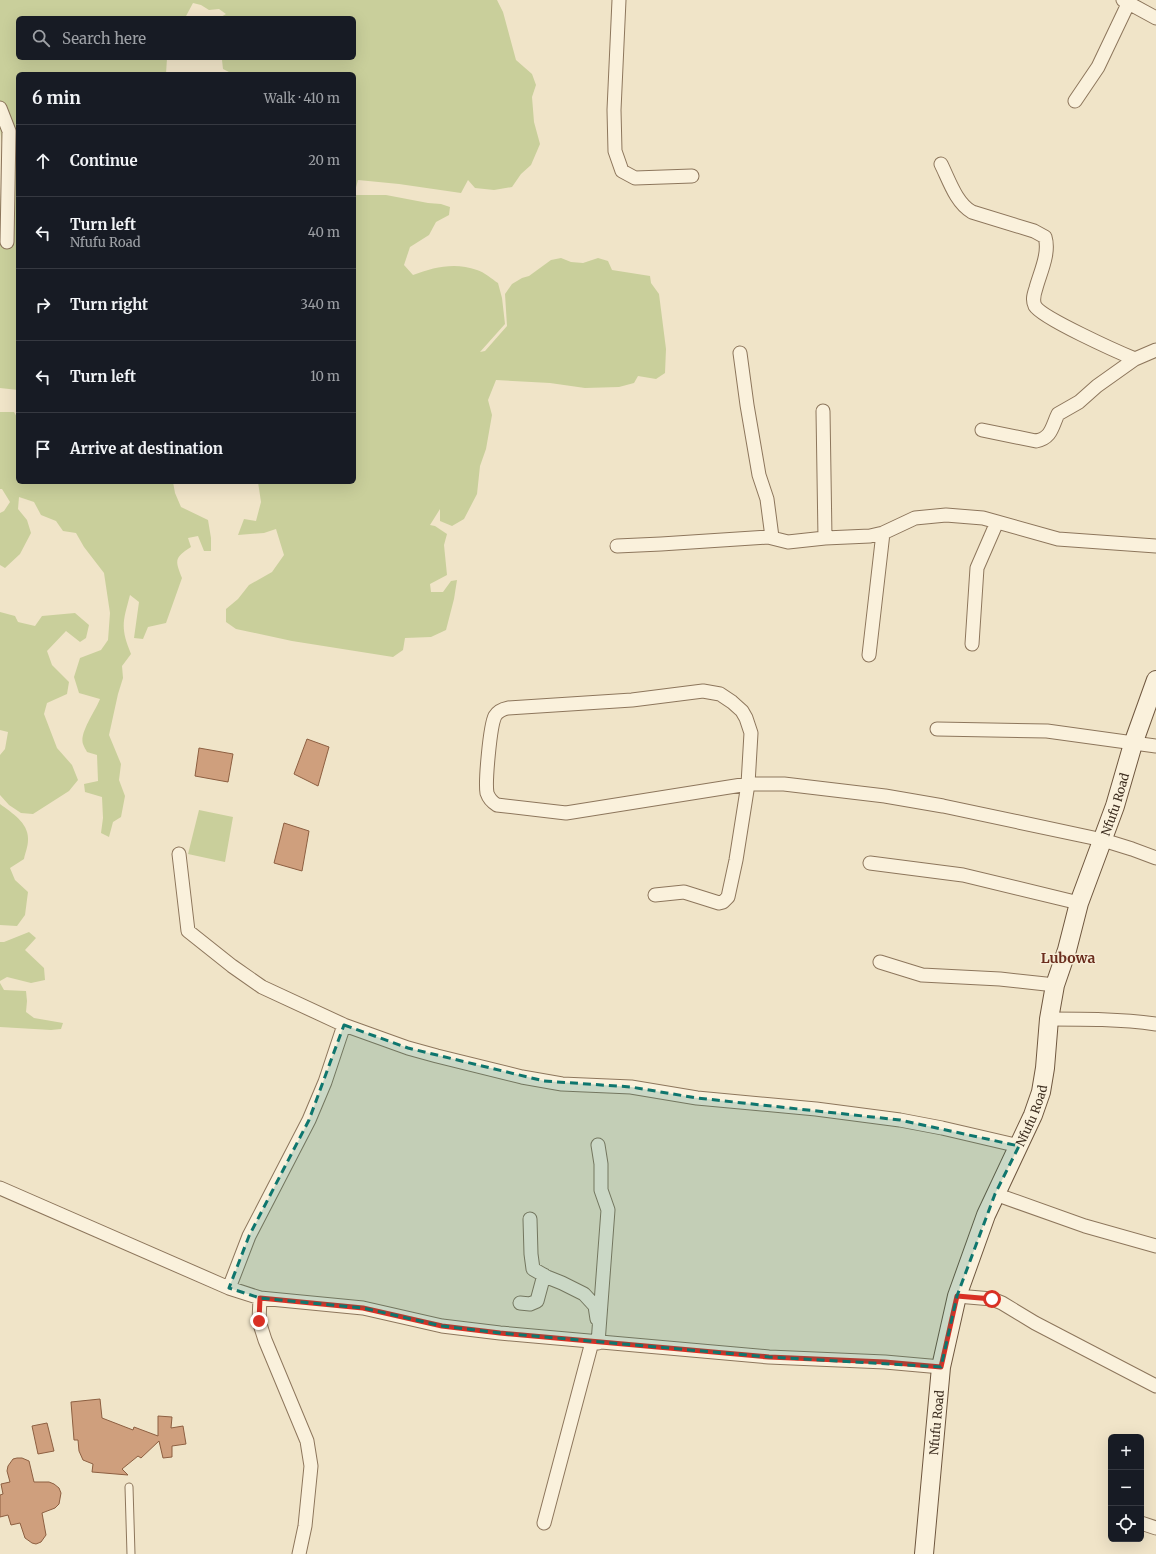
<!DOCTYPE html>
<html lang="en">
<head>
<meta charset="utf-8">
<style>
  body { margin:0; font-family:Merriweather,serif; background:#20242c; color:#f1f3f6 }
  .controls { position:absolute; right:12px; bottom:12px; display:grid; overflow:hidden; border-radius:6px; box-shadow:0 4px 16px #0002 }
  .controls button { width:36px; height:36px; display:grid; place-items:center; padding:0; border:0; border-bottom:1px solid #363941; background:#171b24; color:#f1f3f6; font:20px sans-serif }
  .stop { position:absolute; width:12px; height:12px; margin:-9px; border:3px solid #d93025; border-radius:50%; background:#fff }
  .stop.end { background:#d93025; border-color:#fff; box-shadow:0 1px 4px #0008 }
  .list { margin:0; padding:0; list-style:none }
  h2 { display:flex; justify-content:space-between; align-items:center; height:52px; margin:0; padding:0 16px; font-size:17px }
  h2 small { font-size:13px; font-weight:400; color:#9ea1a6 }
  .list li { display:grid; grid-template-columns:26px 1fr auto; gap:12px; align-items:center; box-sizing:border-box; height:72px; padding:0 16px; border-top:1px solid #363941 }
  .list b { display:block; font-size:15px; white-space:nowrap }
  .list p { margin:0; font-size:13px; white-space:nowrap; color:#9ea1a6 }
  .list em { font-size:13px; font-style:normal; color:#9ea1a6 }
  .icon { flex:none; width:22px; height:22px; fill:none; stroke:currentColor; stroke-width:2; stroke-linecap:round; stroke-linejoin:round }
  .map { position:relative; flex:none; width:1156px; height:1554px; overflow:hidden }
  .search { position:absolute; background:#171b24; box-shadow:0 4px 16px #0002; left:16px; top:16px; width:340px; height:44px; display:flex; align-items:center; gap:10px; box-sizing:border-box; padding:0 14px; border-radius:6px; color:#9ea1a6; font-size:15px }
  .panel { position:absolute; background:#171b24; box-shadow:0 4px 16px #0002; left:16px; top:72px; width:340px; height:412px; border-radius:6px }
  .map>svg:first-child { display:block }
</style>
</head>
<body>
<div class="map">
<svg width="1156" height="1554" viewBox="0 0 1156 1554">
  <rect width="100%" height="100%" fill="#f0e4c8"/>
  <path fill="#c9cf9b" d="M0 0H497L503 12 516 60 532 74 536 85 532 97 534 122 540 144 531 165 521 174 512 187 494 190 475 188 468 180 461 193 399 184 358 180 354 195H386L428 203 441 204 450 207 449 215 436 222 429 235 410 247 404 265 413 275C434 267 455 262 477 270 484 272 492 279 498 283L502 298 505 324 480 352 485 351 507 326 505 294 512 284 522 278 529 276 551 260 561 258 571 262 583 263 598 258 608 261 612 270 650 276 651 283 659 294 666 349 665 373 656 379 638 376 634 383 619 387 585 388 550 383 496 380 488 400 492 415 486 449 480 466 477 494 464 519 452 526 440 521V509L430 525 435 526 447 534 444 545 447 575 430 584 431 592H443L451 581 457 580 454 599 446 630 431 637 405 638 403 650 393 657 292 641 236 629 226 622V609L238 599 249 585 272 572 284 555 276 529 264 533 238 535 244 519 256 521 261 502 258 482H354V74H231V73L223 69 222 60 224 58H354V18H219L226 14 219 9 209 10 201 5 193 3 185 18H18V58H167L166 74H18V390L0 388V214L3 151 0 129Z
    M0 412H14L18 419V482H173L175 493 181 507 208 520 211 538V551H204L198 536 188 538 191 547C174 558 175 560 182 578L166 623 148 627 143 639 134 638 139 602 130 595C123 622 120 627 131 654L122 666 123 678 118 694 109 735 121 764 119 780 125 796 121 817 113 822 109 837 101 833 103 818 102 797 85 792 84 784 98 781 97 755 87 752C86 750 84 747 83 744 79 733 96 710 100 699L79 693 74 677 80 658 101 650 108 640 110 613 104 573 84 547 76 533 63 531 56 521 41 515 34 502 19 497 18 509 27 520 31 533 20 554 5 568 0 565V513L4 511 10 502 2 489H0Z
    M0 612 15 616 18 622 35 626 42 616 75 613 89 625 86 638 80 642 66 631 47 651 52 665 69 682 67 694 47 703 44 714 57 748 72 765 78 780 69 791 33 814 21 813 9 805 0 795V755L5 749 8 732 0 730Z
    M0 804C12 813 29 823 28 840 28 847 25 853 24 859L10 868 15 880 28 892 25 915 17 926 0 925Z
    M199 810 233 817 225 862 188 854Z
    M29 932 36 938 25 950 44 968 45 980 31 983 7 977 0 981V942H4Z
    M0 983 4 990 26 991 27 1001 26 1012 34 1018 63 1023 61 1029 51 1030 0 1027Z"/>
  <path fill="#cf9f7d" stroke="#8d5f41" d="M307 739 329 747 318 786 294 774Z
    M199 748 233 754 228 782 195 776Z
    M284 823 309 831 302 871 274 863Z
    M100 1399 102 1418 133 1430 134 1427 158 1436V1416L172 1417 171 1428 183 1426 186 1444 172 1446V1457L163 1458 159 1441 141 1458 138 1456 122 1469 128 1475 92 1472 93 1464 83 1460 79 1451 78 1440H74L71 1402Z
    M47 1423 54 1451 38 1454 32 1426Z
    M17 1458H22L29 1461 34 1482H49L54 1484 59 1488 61 1493 59 1504 55 1508 42 1513 46 1535 41 1542 36 1544 32 1543 25 1538 20 1523 11 1525 8 1515 0 1517V1495L3 1494 1 1484 10 1482 7 1471 8 1466 13 1459Z"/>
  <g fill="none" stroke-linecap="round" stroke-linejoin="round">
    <g stroke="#8d765c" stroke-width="9">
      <path id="lane" d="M129 1487 131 1554"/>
    </g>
    <g stroke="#8d765c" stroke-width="15">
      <path id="street" d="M619 0 614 110 615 151 622 171 635 178 692 176
        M1123 0 1156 18
        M1075 101 1098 67 1128 4
        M0 108 9 131 7 242
        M941 164C949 180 956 203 972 212L1034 231 1045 237C1050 253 1040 273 1036 288 1034 294 1032 300 1035 306 1042 318 1118 352 1135 359
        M740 353 747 405 759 475 767 499 772 537
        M823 411 825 538
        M982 430 1036 441C1052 438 1052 426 1058 414L1079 402 1097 386 1135 359 1156 350
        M617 546 661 544 768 537 788 542 825 538 870 536 883 533 915 518 946 515 983 518 1058 539 1156 546
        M972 644 977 568 997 522
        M869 655 883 533
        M937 729 1047 731 1156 746
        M179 854 188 931 232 966 262 987 344 1025 408 1048 437 1056 522 1077 562 1084 631 1087 697 1098 816 1109 900 1120 942 1128 1019 1146
        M870 863 963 875 1079 903
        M655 895 684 892 719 903 723 902 728 897 736 860 748 784 751 733 746 718 742 711 732 702 720 694 703 691 632 700 508 708C503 709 498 711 495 716 490 726 485 782 487 793 489 799 492 802 497 805L566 813 748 784H784L885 796 943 806 1103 840 1132 849 1156 858
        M880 962 922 975 1000 979 1055 985
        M1049 1019C1085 1019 1120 1019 1156 1024
        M0 1188 229 1288 260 1298 363 1308 442 1326 500 1333 769 1357 885 1362 941 1367
        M995 1194 1085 1226 1156 1246
        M530 1219 531 1254 533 1269 547 1277 562 1283 584 1294 595 1306 597 1319
        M229 1288 249 1236 309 1120 325 1082 344 1025
        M957 1296 992 1299 1002 1303 1035 1323 1156 1386
        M260 1298 259 1321 265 1340 307 1441 311 1466 305 1526 299 1554
        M520 1303 530 1304 537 1301 544 1275
        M598 1343 608 1210 601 1190V1164L598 1145
        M544 1523 592 1342
        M1141 1523 1156 1528"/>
    </g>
    <g stroke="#6f573f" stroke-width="20">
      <g id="secondary">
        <path id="s1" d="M924 1554 941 1367 957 1296 986 1215 1033 1115 1041 1092 1045 1068 1049 1019 1055 985 1067 950 1079 903 1115 806 1133 744 1156 680"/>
      </g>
    </g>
    <use href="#lane" stroke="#faf1dc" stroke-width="7"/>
    <use href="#street" stroke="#faf1dc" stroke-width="13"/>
    <use href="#secondary" stroke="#faf1dc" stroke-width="18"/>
  </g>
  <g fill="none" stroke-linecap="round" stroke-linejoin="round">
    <path stroke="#d93025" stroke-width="5" d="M259 1321 260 1298 363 1308 442 1326 500 1333 769 1357 885 1362 941 1367 957 1296 992 1299"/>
  </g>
  <path fill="#0f766e" fill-opacity="0.2" stroke="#0f766e" stroke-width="3" stroke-dasharray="8 5" stroke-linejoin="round" d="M344 1025 408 1048 544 1081 631 1087 697 1098 900 1120 1019 1146 995 1194 957 1296 941 1367 769 1357 500 1333 442 1326 363 1308 260 1298 229 1288 249 1236 309 1120Z"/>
  <g text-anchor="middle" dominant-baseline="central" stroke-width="3" stroke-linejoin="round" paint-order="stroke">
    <g font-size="12" fill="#3d2e20" stroke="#f7eed8">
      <text stroke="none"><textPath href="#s1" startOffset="780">Nfufu Road</textPath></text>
      <text stroke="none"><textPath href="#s1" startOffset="456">Nfufu Road</textPath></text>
      <text stroke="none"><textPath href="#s1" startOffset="132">Nfufu Road</textPath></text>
    </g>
    <g font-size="14" font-weight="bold" fill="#6b2e1e" stroke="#f7eed8">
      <text x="1068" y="958">Lubowa</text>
    </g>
  </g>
</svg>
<div class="controls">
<button>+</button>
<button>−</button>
<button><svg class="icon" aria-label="locate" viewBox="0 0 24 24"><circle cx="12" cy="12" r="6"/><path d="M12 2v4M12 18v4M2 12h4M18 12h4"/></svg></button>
</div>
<div class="stop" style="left:992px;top:1299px"></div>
<div class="stop end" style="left:259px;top:1321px"></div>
<div class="search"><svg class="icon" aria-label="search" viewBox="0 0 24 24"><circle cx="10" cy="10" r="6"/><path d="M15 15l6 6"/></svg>Search here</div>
<section class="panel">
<h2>6 min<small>Walk · 410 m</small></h2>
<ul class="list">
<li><svg class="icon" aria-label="ahead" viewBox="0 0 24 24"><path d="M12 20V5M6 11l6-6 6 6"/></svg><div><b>Continue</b></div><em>20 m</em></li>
<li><svg class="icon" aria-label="left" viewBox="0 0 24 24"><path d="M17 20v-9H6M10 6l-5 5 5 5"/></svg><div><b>Turn left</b><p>Nfufu Road</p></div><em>40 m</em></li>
<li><svg class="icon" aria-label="right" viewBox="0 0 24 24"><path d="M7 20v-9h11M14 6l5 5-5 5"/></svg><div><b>Turn right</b></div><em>340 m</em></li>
<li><svg class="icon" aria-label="left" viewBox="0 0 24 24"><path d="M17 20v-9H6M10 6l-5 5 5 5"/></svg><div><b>Turn left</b></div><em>10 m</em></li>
<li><svg class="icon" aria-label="arrive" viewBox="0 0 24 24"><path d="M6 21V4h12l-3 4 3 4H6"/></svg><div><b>Arrive at destination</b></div></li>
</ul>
</section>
</div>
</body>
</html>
